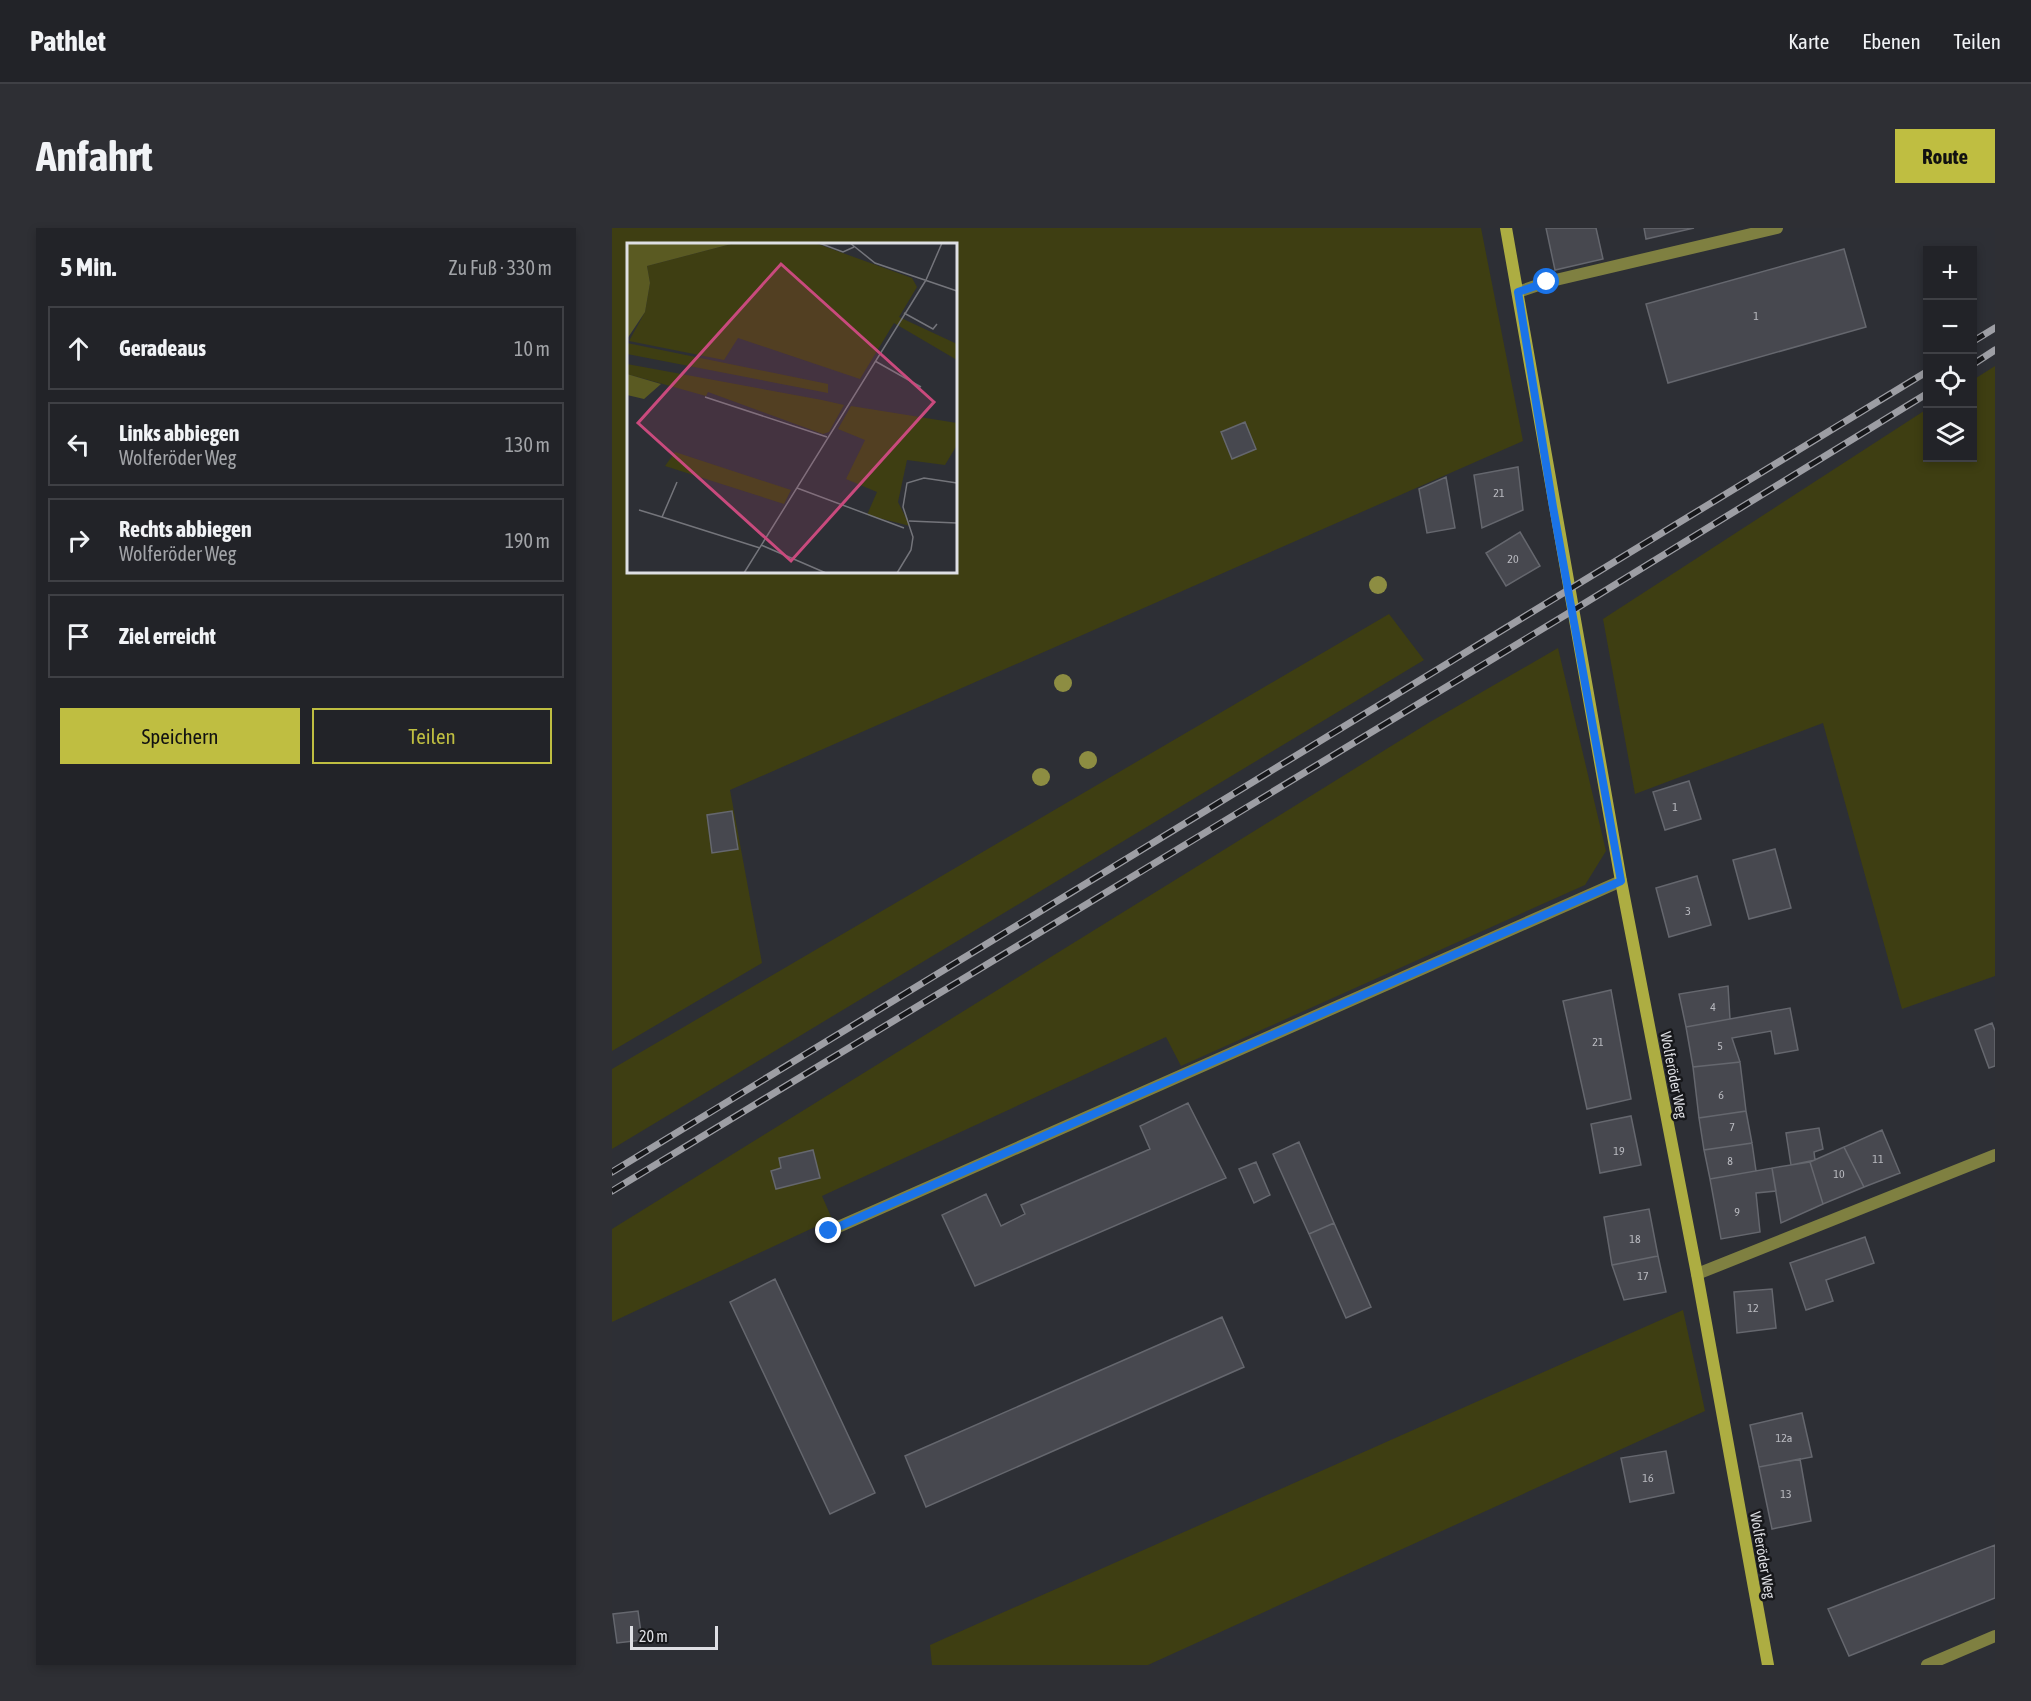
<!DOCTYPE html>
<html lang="de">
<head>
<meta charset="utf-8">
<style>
  body { margin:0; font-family:"Asap Condensed",sans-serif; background:#2e2f34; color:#f1f3f6 }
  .controls { position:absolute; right:18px; top:18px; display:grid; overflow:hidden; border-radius:0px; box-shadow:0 3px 9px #0003 }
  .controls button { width:54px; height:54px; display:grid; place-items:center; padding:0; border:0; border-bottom:2px solid #3f4045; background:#222328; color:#f1f3f6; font:30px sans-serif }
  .scale { position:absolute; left:18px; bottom:15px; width:88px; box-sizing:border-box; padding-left:6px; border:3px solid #dedfe4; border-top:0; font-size:16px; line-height:21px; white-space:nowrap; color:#dedfe4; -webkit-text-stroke:4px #16171a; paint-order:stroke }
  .stop { position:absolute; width:18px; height:18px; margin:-14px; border:4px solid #1a73e8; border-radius:50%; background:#fff }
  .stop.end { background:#1a73e8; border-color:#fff; box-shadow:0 2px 6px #0008 }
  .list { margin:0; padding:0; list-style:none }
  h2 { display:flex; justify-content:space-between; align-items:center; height:78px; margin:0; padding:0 24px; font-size:26px }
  h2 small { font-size:20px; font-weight:400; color:#a2a4a8 }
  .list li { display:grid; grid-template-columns:39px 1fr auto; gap:18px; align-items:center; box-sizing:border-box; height:84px; margin:0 12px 12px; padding:0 12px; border:2px solid #3f4045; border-radius:0px }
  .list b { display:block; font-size:22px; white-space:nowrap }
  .list p { margin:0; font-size:20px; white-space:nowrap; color:#a2a4a8 }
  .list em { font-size:20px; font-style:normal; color:#a2a4a8 }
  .actions { display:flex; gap:12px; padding:18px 24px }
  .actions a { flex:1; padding:14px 0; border:2px solid #bfbe41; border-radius:0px; text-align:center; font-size:21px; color:#bfbe41 }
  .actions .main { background:#bfbe41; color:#111 }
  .icon { flex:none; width:33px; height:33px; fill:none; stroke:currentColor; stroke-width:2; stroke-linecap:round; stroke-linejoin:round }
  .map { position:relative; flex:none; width:1383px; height:1437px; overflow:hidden; border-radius:0px }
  header { display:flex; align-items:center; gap:36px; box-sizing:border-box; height:84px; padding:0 30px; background:#222328; border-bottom:2px solid #3f4045 }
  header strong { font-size:28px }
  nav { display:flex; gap:33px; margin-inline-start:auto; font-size:21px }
  .intro { display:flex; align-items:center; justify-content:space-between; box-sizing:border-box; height:144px; padding:0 36px }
  h1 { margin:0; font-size:42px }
  .button { padding:15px 27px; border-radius:0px; background:#bfbe41; color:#111; font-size:21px; font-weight:700 }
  main { display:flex; gap:36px; padding:0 36px }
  aside { flex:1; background:#222328; border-radius:0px; box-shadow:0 3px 9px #0003 }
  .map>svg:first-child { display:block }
</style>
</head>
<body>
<header>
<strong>Pathlet</strong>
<nav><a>Karte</a><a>Ebenen</a><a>Teilen</a></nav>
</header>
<div class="intro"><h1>Anfahrt</h1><a class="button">Route</a></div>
<main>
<aside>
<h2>5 Min.<small>Zu Fuß · 330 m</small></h2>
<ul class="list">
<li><svg class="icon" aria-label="ahead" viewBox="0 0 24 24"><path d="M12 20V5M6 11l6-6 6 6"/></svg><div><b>Geradeaus</b></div><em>10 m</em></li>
<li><svg class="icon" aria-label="left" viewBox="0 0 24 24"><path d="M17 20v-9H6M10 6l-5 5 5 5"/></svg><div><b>Links abbiegen</b><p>Wolferöder Weg</p></div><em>130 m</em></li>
<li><svg class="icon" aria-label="right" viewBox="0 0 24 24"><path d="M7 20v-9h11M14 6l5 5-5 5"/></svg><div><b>Rechts abbiegen</b><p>Wolferöder Weg</p></div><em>190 m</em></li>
<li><svg class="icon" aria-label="arrive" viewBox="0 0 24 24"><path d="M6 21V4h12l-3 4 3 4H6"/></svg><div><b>Ziel erreicht</b></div></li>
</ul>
<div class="actions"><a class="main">Speichern</a><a>Teilen</a></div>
</aside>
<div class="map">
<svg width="1383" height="1437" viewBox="0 0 1383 1437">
  <rect width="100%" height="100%" fill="#2d2f35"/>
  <path fill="#3e3e12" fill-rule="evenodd" d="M0 0H869L911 213 118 562 150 735 0 823ZM16 16H344V344H16Z
    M1383 138V748L1290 781 1211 495 1023 566 991 391 1315 181 1316 230H1360L1361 152Z
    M777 386 812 432 0 921V841Z
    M946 420 994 623 973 657 569 838 554 809 210 968 220 991 0 1094V1001L818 494Z
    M1071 1082 1093 1183 536 1437H320L318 1417Z"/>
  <path fill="#47484f" stroke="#65676e" stroke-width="1.5" d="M934 0H984L991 31 943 42Z
    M1032 0H1082L1034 11Z
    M1232 21 1254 99 1056 155 1034 76Z
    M633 194 644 221 620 231 609 204Z
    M906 239 911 282 870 300 862 247Z
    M834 249 843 300 815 305 807 261Z
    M908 304 928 338 894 358 874 325Z
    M1077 553 1089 591 1053 602 1041 564Z
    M120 583 126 621 100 625 95 587Z
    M1163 621 1179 680 1137 691 1121 632Z
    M1085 648 1099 697 1057 709 1044 660Z
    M1116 758 1118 791 1074 799 1067 766Z
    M999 762 1019 871 975 881 951 773Z
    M1178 780 1186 822 1163 826 1159 803 1120 810 1128 834 1081 839 1074 799Z
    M1380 795 1383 803V838L1377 840 1363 802Z
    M1128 834 1134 883 1087 890 1081 839Z
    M576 875 614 950 363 1058 330 987 374 966 389 998 413 986 409 977 538 921 528 898Z
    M1134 883 1140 915 1092 922 1087 890Z
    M1019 888 1029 937 988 945 979 896Z
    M1207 900 1211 921 1202 924 1203 932 1179 937 1174 905Z
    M1270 902 1288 945 1252 959 1232 919Z
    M687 914 722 995 697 1006 661 926Z
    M1140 915 1144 943 1098 951 1092 922Z
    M1232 919 1252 959 1211 976 1198 934Z
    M201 922 208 950 164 961 159 943 169 940 167 930Z
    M644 934 658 967 642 975 627 941Z
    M1198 934 1211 976 1169 995 1160 940Z
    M1160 940 1164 963 1144 965 1148 1004 1109 1011 1098 951Z
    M1037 981 1046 1028 1000 1037 992 989Z
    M722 995 759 1079 734 1090 697 1006Z
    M1253 1009 1262 1035 1214 1052 1221 1073 1194 1082 1178 1035Z
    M1046 1028 1054 1064 1012 1072 1000 1037Z
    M163 1051 263 1265 218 1286 118 1074Z
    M1160 1061 1164 1100 1125 1105 1122 1064Z
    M610 1089 632 1139 314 1279 293 1228Z
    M1190 1185 1200 1229 1147 1239 1138 1197Z
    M1054 1223 1062 1265 1018 1274 1009 1230Z
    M1188 1231 1199 1293 1160 1301 1147 1239Z
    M1383 1317V1370L1237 1428 1216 1381Z
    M26 1383 30 1412 5 1415 1 1386Z"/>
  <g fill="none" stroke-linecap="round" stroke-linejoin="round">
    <path stroke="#7f8041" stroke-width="12" d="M906 64 935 54 1165 0
      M1315 1437 1383 1408"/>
    <path stroke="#7f8041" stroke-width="12" d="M217 1003 1009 653
      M1085 1046 1383 927"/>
    <path stroke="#adad42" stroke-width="12" d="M894 0 1009 653 1085 1046 1156 1437"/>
    <g stroke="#9d9ea4" stroke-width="7">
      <path id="rail" d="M1360 114 1383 100
        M1360 137 1383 122
        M0 944 1316 143
        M0 963 960 383 1316 165"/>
    </g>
    <use href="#rail" stroke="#16171a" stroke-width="4.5" stroke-dasharray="14" stroke-linecap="butt"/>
  </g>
  <g fill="#8d8d42">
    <circle cx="766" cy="357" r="9"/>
    <circle cx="451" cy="455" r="9"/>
    <circle cx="476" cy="532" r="9"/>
    <circle cx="429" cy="549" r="9"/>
  </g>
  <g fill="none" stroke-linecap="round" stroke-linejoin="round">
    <path stroke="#1a73e8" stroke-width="8" d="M217 1003 1009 653 941 279 906 64 935 54"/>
  </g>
  <g text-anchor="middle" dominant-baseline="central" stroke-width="5" stroke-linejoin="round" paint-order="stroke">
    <g font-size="12" fill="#b8b9bf">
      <text x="1144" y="88">1</text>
      <text x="887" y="265">21</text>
      <text x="901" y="331">20</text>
      <text x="1063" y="579">1</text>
      <text x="1076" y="683">3</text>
      <text x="1101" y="779">4</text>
      <text x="986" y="814">21</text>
      <text x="1108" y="818">5</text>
      <text x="1109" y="867">6</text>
      <text x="1120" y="899">7</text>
      <text x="1007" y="923">19</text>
      <text x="1266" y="931">11</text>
      <text x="1118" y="933">8</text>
      <text x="1227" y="946">10</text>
      <text x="1125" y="984">9</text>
      <text x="1023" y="1011">18</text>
      <text x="1031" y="1048">17</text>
      <text x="1141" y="1080">12</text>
      <text x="1172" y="1210">12a</text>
      <text x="1036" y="1250">16</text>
      <text x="1174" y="1266">13</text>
    </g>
    <g font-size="15" fill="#dedfe4" stroke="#16171a">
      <text transform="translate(1062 847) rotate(79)">Wolferöder Weg</text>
      <text transform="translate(1151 1327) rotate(80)">Wolferöder Weg</text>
    </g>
  </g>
  <g transform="translate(15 15)">
    <rect width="330" height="330" fill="#2d2f35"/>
    <path d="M108 0H188L285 35 290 44 272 74 330 101V117L267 80 233 136 111 95 97 117 2 98 18 69 23 40 20 23ZM0 100 201 141V150L0 111ZM0 121 195 157 217 162 202 189 196 191 81 149 79 153 0 131ZM224 163 330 180V202L318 222 280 217 271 259 283 283 240 272 250 249 219 236 238 197 211 186ZM48 209 164 247 157 261 38 223Z" fill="#3e3e12"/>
    <path d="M0 0H108L20 23 23 40 18 69 0 96ZM0 131 34 141 17 156 0 152Z" fill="#5a5a22"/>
    <path fill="none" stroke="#74757b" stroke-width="1.5" d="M192 0 216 9 227 4M223 0 248 20 330 48M299 37 315 0M277 70 306 86 310 81M248 118 294 144M78 154 200 194M50 239 35 274 133 305M170 245 277 285M12 267 35 274M282 278 330 280M134 302 199 330M117 330 299 37M270 330 284 307 286 294 276 264 280 240 297 235 330 240"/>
    <path fill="#c94a7d" fill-opacity="0.15" stroke="#c94a7d" stroke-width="3" d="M154 21 307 159 164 318 11 180Z"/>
    <rect width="330" height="330" fill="none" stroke="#dedfe4" stroke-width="3"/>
  </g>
</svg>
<div class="controls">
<button>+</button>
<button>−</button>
<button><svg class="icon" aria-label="locate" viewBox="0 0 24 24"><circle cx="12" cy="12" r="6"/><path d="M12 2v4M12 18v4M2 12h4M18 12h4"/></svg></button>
<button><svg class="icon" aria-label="layers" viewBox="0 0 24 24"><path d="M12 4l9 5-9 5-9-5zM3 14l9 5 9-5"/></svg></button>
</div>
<div class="scale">20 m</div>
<div class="stop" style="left:935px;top:54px"></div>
<div class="stop end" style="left:217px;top:1003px"></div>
</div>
</main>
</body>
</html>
